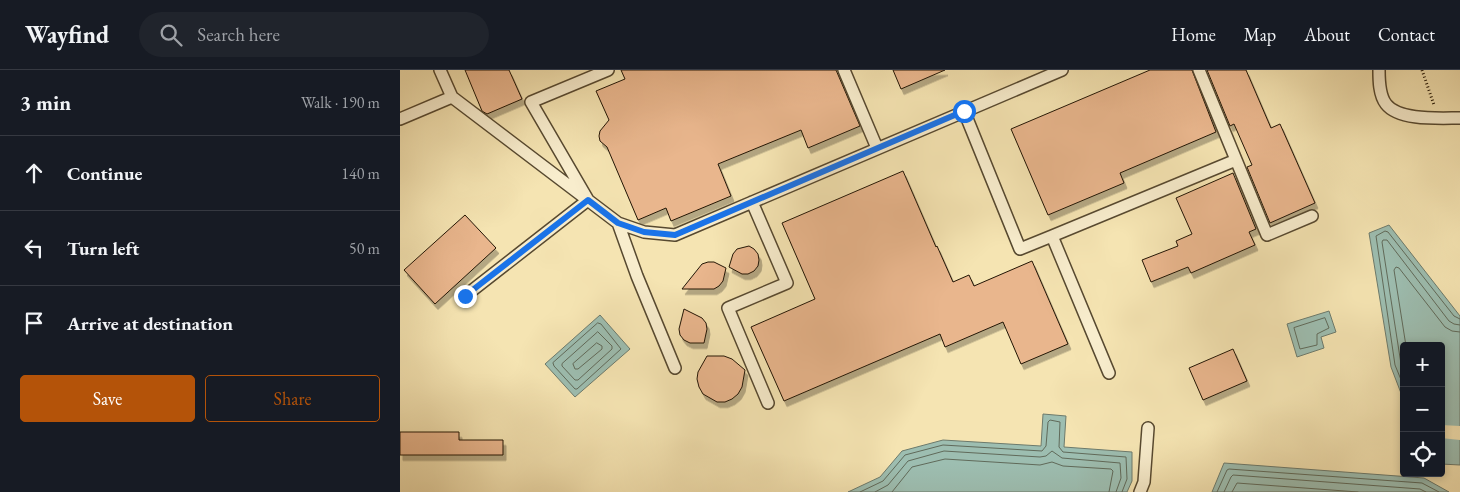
<!DOCTYPE html>
<html lang="en">
<head>
<meta charset="utf-8">
<style>
  body { margin:0; font-family:"EB Garamond",serif; background:#20242c; color:#f1f3f6 }
  .controls { position:absolute; right:15px; bottom:15px; display:grid; overflow:hidden; border-radius:5px; box-shadow:0 2px 8px #0003 }
  .controls button { width:45px; height:45px; display:grid; place-items:center; padding:0; border:0; border-bottom:1px solid #363941; background:#171b24; color:#f1f3f6; font:25px sans-serif }
  .stop { position:absolute; width:15px; height:15px; margin:-11px; border:4px solid #1a73e8; border-radius:50%; background:#fff }
  .stop.end { background:#1a73e8; border-color:#fff; box-shadow:0 1px 5px #0008 }
  .list { margin:0; padding:0; list-style:none }
  h2 { display:flex; justify-content:space-between; align-items:center; height:65px; margin:0; padding:0 20px; font-size:21px }
  h2 small { font-size:16px; font-weight:400; color:#9ea1a6 }
  .list li { display:grid; grid-template-columns:32px 1fr auto; gap:15px; align-items:center; box-sizing:border-box; height:75px; padding:0 20px; border-top:1px solid #363941 }
  .list b { display:block; font-size:19px; white-space:nowrap }
  .list em { font-size:16px; font-style:normal; color:#9ea1a6 }
  .actions { display:flex; gap:10px; padding:15px 20px }
  .actions a { flex:1; padding:11px 0; border:1px solid #b45309; border-radius:5px; text-align:center; font-size:18px; color:#b45309 }
  .actions .main { background:#b45309; color:#fff }
  .icon { flex:none; width:28px; height:28px; fill:none; stroke:currentColor; stroke-width:2; stroke-linecap:round; stroke-linejoin:round }
  .map { position:relative; flex:none; width:1060px; height:422px; overflow:hidden }
  header { display:flex; align-items:center; gap:30px; box-sizing:border-box; height:70px; padding:0 25px; background:#171b24; border-bottom:1px solid #363941 }
  header strong { font-size:24px }
  nav { display:flex; gap:28px; margin-inline-start:auto; font-size:18px }
  .search { width:350px; height:45px; background:#20242c; display:flex; align-items:center; gap:12px; box-sizing:border-box; padding:0 18px; border-radius:28px; color:#9ea1a6; font-size:19px }
  main { display:flex }
  aside { flex:1; background:#171b24 }
  .map>svg:first-child { display:block }
</style>
</head>
<body>
<header>
<strong>Wayfind</strong>
<div class="search"><svg class="icon" aria-label="search" viewBox="0 0 24 24"><circle cx="10" cy="10" r="6"/><path d="M15 15l6 6"/></svg>Search here</div>
<nav><a>Home</a><a>Map</a><a>About</a><a>Contact</a></nav>
</header>
<main>
<aside>
<h2>3 min<small>Walk · 190 m</small></h2>
<ul class="list">
<li><svg class="icon" aria-label="ahead" viewBox="0 0 24 24"><path d="M12 20V5M6 11l6-6 6 6"/></svg><div><b>Continue</b></div><em>140 m</em></li>
<li><svg class="icon" aria-label="left" viewBox="0 0 24 24"><path d="M17 20v-9H6M10 6l-5 5 5 5"/></svg><div><b>Turn left</b></div><em>50 m</em></li>
<li><svg class="icon" aria-label="arrive" viewBox="0 0 24 24"><path d="M6 21V4h12l-3 4 3 4H6"/></svg><div><b>Arrive at destination</b></div></li>
</ul>
<div class="actions"><a class="main">Save</a><a>Share</a></div>
</aside>
<div class="map">
<svg width="1060" height="422" viewBox="0 0 1060 422">
  <defs>
    <filter id="shadow"><feDropShadow dx="3" dy="5.5" stdDeviation="0" flood-color="#0004"/></filter>
  </defs>
  <rect width="100%" height="100%" fill="#f5e4b2"/>
  <filter id="stains"><feTurbulence type="fractalNoise" baseFrequency=".004" numOctaves="4"/><feColorMatrix values="0 0 0 0 .2 0 0 0 0 .09 0 0 0 0 .02 0 0 0 .5 -.17"/></filter>
  <radialGradient id="worn" r=".72"><stop offset=".6" stop-color="#630" stop-opacity="0"/><stop offset="1" stop-color="#630" stop-opacity=".3"/></radialGradient>
  <path fill="#9dbeb1" stroke="#6c7a6c" d="M989 155 1060 246V395L1041 394V276H1004V331L991 297 969 163Z
    M929 241 936 262 921 267 924 278 897 287 887 254Z
    M200 245 230 279 175 327 145 294Z
    M643 344 666 346 664 377 732 382V411L727 422H448L480 407 502 381 543 370 641 376Z
    M824 393 1024 408 1049 422H812Z"/>
  <path fill="#f5e4b2" d="M1041 355 1060 356V370L1041 368Z"/>
  <g fill="none" stroke-linecap="round" stroke-linejoin="round">
    <path stroke="#606a5a" stroke-width="1" d="M925 248 929 258 917 264V275L900 279 894 258Z
      M198 253 201 254 221 279 177 319H175L154 296 153 293Z
      M198 262 212 276V279L178 310H175L162 296V294Z
      M197 273 202 276V279L178 299H175L173 294Z
      M1006 276 994 200 996 197 999 198 1045 257 1052 261 1060 262
      M1004 300 1001 294 982 172 983 170H987L1049 251 1054 254 1060 255
      M1004 317 995 295 976 166 985 161 988 162 1054 246 1060 249
      M460 422 483 411 505 385 543 375 642 381 646 376 648 352 650 350 660 352 659 377 663 382 726 387 727 409 722 422
      M475 422 488 415 508 391 544 381 640 387 646 386 652 381 662 388 720 393 721 408 716 422
      M492 422 512 397 545 389 640 395 652 392 663 396 711 399 713 401 709 422
      M817 422 827 400 829 399 1022 413 1039 422
      M824 422 831 407 833 405 1020 419 1026 422
      M832 422 837 413 958 422"/>
  </g>
  <path fill="#e9b68d" stroke="#221504" filter="url(#shadow)" d="M65 0H109L122 29 87 44 82 41Z
    M221 0H436L460 56 408 78 401 60 318 94 331 126 271 151 266 138 238 150 207 77 200 71 199 66 200 61 209 50 196 21 225 9Z
    M493 0H545L501 19Z
    M750 0H792L816 62 720 103 724 113 648 145 611 59Z
    M807 0H846L871 58 880 54 915 133 870 153 847 97 852 95 834 54 830 56Z
    M503 101 536 177 537 176 553 212 569 205 574 216 632 191 668 274 621 294 603 252 545 277 540 264 384 331 351 257 415 229 382 153Z
    M833 103 856 159 849 162 855 175 791 203 788 197 751 212 742 190 778 176 776 171 792 164 776 128Z
    M65 145 96 178 35 234 4 200Z
    M349 176 354 179 358 184 359 190 358 196 354 201 348 204H342L329 197 333 184 337 179Z
    M308 192H314L326 198 323 211 319 216 314 219H282L302 194Z
    M284 239 302 248 306 253 307 259 304 273H290L284 270 280 265 279 259Z
    M833 279 847 311 803 330 789 298Z
    M307 286H324L332 289 345 300 342 317 338 324 332 329 325 332H317L303 324 299 317 297 309 298 302Z
    M0 362H59V370H103V385H0Z"/>
  <g fill="none" stroke-linecap="round" stroke-linejoin="round">
    <g stroke="#574930" stroke-width="14">
      <path id="service" d="M40 0 52 27
        M444 0 477 78
        M799 0 867 165 912 146
        M979 0C979 10 979 25 986 34 999 51 1040 48 1060 48
        M564 41 620 179 652 166 709 303
        M0 49 52 27 218 153 244 162 275 165 662 0
        M352 132 387 213 328 238 368 333
        M218 153 237 206 275 298
        M652 166 836 90
        M65 226 188 130 131 32 208 0
        M740 422 744 412 748 358"/>
    </g>
    <path stroke="#221504" stroke-width="3" stroke-dasharray="1 2.5" stroke-linecap="butt" d="M1022 0 1034 35"/>
    <use href="#service" stroke="#f8edcd" stroke-width="11"/>
  </g>
  <g fill="none" stroke-linecap="round" stroke-linejoin="round">
    <path stroke="#1a73e8" stroke-width="6" d="M65 226 188 130 218 153 244 162 275 165 564 41"/>
  </g>
  <rect width="100%" height="100%" filter="url(#stains)"/>
  <rect width="100%" height="100%" fill="url(#worn)"/>
</svg>
<div class="controls">
<button>+</button>
<button>−</button>
<button><svg class="icon" aria-label="locate" viewBox="0 0 24 24"><circle cx="12" cy="12" r="6"/><path d="M12 2v4M12 18v4M2 12h4M18 12h4"/></svg></button>
</div>
<div class="stop" style="left:564px;top:41px"></div>
<div class="stop end" style="left:65px;top:226px"></div>
</div>
</main>
</body>
</html>
